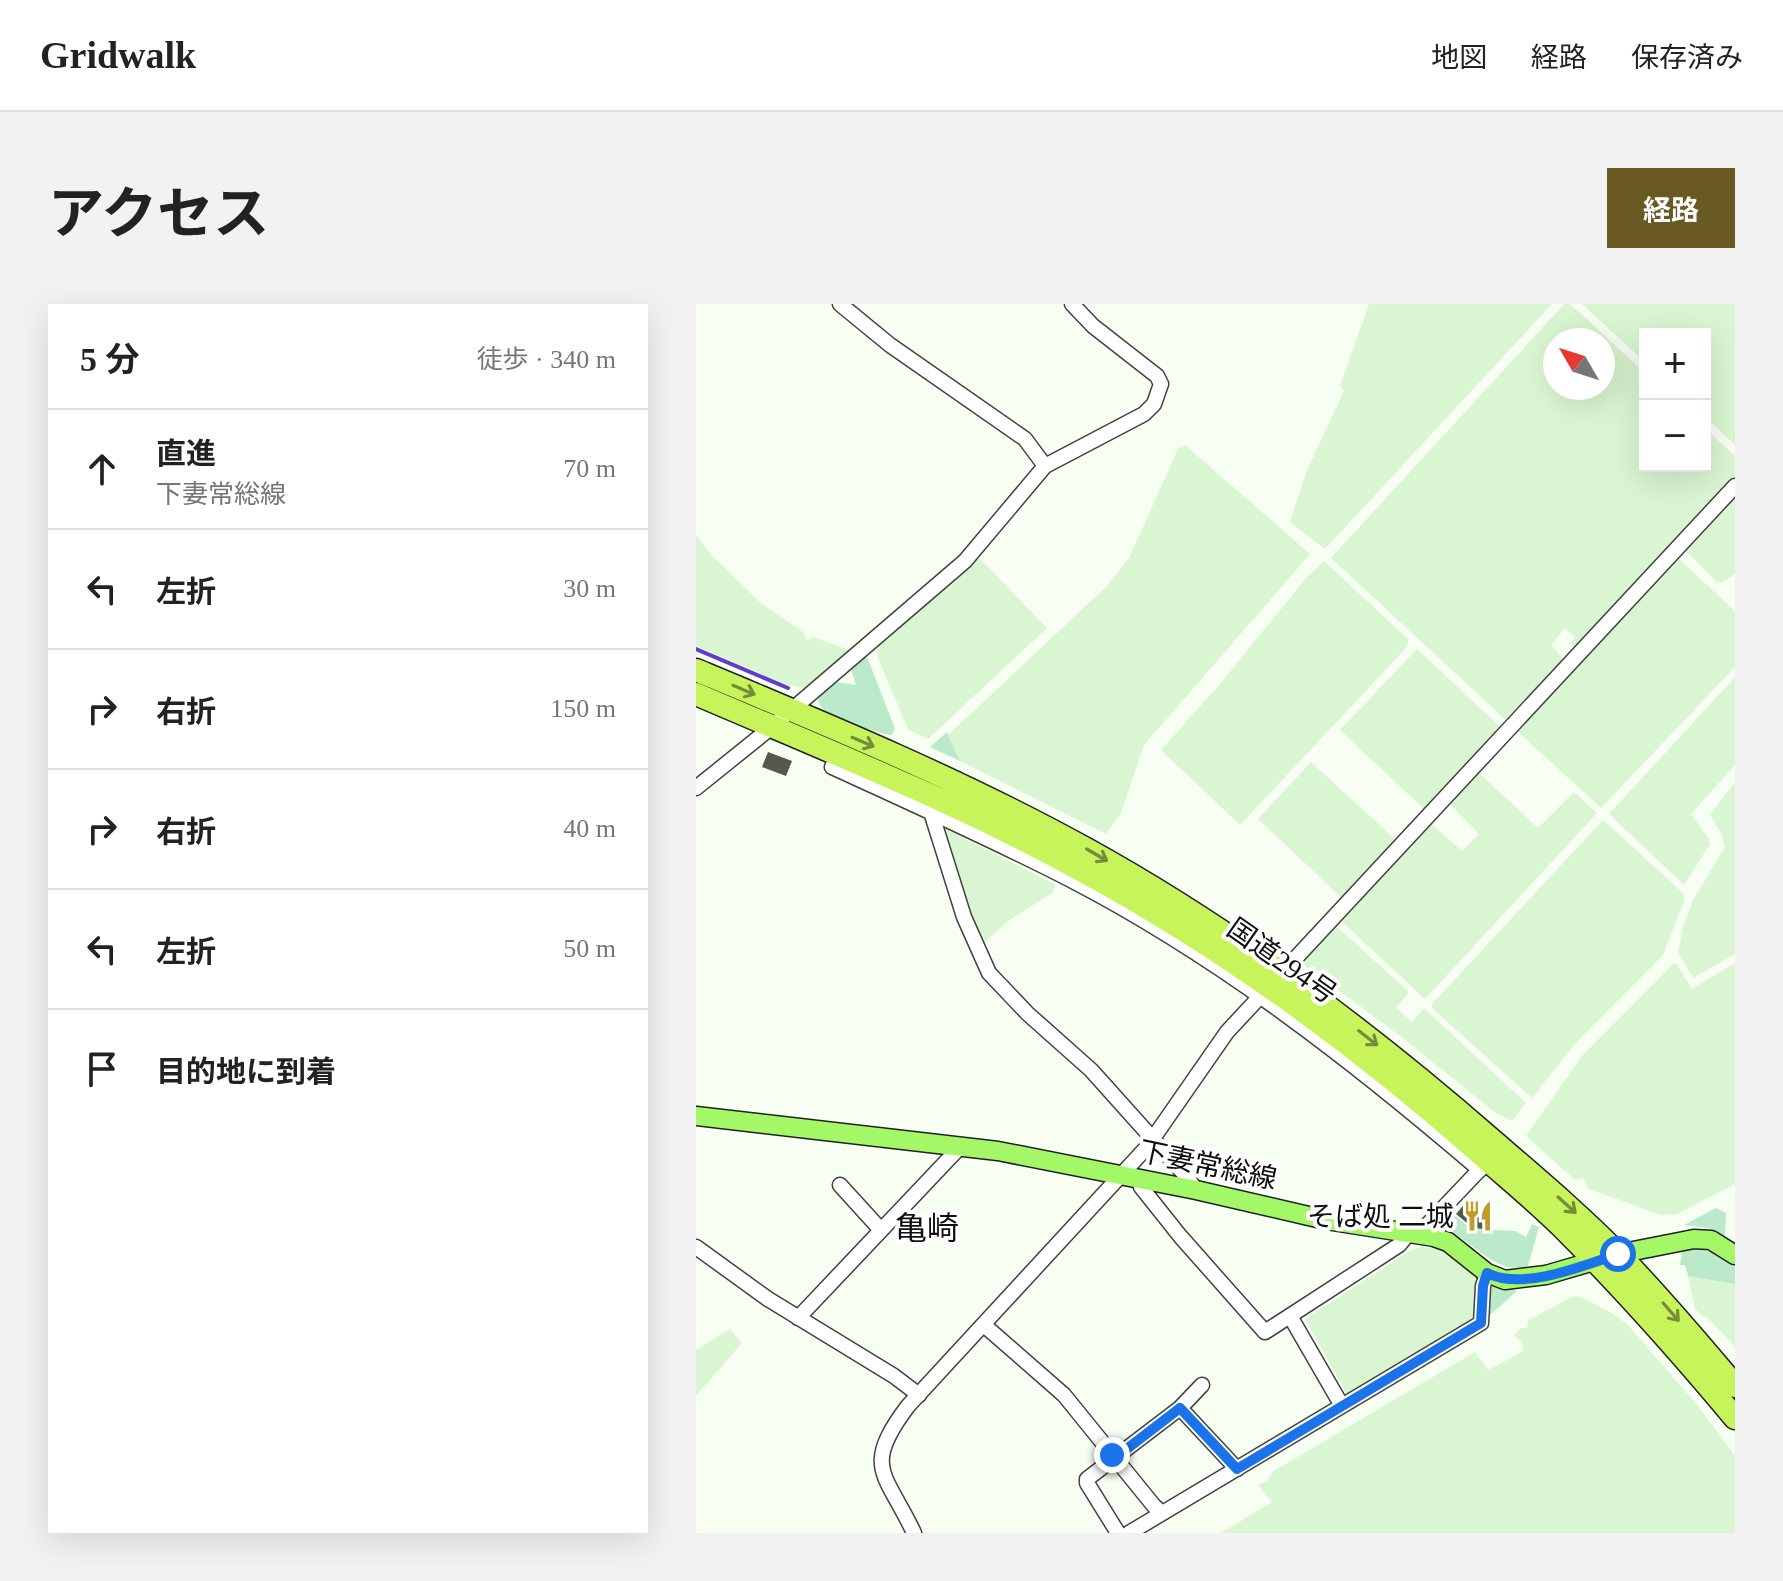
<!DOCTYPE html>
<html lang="ja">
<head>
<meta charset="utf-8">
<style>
  body { margin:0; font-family:"Times New Roman","Noto Sans JP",serif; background:#f2f2f2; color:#222 }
  .controls { position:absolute; right:24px; top:24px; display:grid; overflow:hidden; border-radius:0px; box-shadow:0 8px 32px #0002 }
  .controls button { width:72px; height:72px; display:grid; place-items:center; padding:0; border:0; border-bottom:2px solid #e0e0e0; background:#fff; color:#222; font:40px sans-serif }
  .compass { position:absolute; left:847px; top:24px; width:72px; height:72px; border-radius:50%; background:#fff; box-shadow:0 8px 32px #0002; rotate:309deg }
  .stop { position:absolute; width:24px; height:24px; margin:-18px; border:6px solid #1a73e8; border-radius:50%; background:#fff }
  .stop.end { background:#1a73e8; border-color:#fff; box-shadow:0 2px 8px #0008 }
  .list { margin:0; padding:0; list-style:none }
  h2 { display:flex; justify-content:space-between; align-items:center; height:104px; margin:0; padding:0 32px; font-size:34px }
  h2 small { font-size:26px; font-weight:400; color:#767676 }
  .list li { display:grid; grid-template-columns:52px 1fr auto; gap:24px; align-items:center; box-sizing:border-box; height:120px; padding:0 32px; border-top:2px solid #e0e0e0 }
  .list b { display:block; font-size:30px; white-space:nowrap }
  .list p { margin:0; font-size:26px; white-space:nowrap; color:#767676 }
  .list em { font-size:26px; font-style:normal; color:#767676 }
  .icon { flex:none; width:44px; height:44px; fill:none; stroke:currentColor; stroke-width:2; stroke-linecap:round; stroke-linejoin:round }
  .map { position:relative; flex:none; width:1039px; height:1229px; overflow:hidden; border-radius:0px }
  header { display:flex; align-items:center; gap:48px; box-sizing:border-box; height:112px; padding:0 40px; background:#fff; border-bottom:2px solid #e0e0e0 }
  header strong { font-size:38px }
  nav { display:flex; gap:44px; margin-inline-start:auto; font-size:28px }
  .intro { display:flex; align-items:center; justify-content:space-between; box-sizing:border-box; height:192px; padding:0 48px }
  h1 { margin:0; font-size:56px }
  .button { padding:20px 36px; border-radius:0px; background:#695a24; color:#fff; font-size:28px; font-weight:700 }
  main { display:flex; gap:48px; padding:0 48px }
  aside { flex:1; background:#fff; border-radius:0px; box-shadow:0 8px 32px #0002 }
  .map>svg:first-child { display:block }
</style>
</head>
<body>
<header>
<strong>Gridwalk</strong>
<nav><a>地図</a><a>経路</a><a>保存済み</a></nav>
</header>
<div class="intro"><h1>アクセス</h1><a class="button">経路</a></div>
<main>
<aside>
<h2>5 分<small>徒歩 · 340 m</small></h2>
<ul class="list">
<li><svg class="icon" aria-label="ahead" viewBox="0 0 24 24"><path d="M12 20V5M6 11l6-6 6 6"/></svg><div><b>直進</b><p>下妻常総線</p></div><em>70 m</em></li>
<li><svg class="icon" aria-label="left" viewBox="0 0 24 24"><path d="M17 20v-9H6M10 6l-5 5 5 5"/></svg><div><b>左折</b></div><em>30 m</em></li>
<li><svg class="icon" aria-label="right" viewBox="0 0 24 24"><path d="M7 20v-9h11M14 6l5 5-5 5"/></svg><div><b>右折</b></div><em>150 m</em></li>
<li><svg class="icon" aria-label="right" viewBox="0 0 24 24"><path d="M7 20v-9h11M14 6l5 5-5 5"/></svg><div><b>右折</b></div><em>40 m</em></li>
<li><svg class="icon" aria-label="left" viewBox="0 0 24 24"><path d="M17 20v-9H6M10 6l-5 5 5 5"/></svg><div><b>左折</b></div><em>50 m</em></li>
<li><svg class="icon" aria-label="arrive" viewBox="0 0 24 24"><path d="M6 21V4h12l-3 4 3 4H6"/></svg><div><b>目的地に到着</b></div></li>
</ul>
</aside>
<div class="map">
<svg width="1039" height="1229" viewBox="0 0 1039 1229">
  <rect width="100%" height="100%" fill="#f6fff1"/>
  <path fill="#daf5d1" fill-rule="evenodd" d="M673 0H856L629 245 594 218 611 166 648 87 644 82Z
    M868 0H873L882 7 949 69V162H1009V124L1039 152V175L880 346 874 340 879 333 869 324 855 341 869 356 811 417 635 254ZM859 36H907V84H859Z
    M886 0H1039V141L1009 113V30H949V58Z
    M489 141 614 250 448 441 425 509 410 530 264 457 252 431 409 284 433 254 483 143 486 144Z
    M1039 192V270L1025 279 1021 278 989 246Z
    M0 231 16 252 64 298 107 328 109 334 112 336 117 333 153 346 113 381 106 384 89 380 0 342Z
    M981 253 1039 307V363L905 504 820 426Z
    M283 254 351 324 232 435 212 425 182 354 181 343Z
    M628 257 713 336 709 345 544 521 465 446 523 381 611 273Z
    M721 345 804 423 729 506 644 426Z
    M1039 373V461L995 510 1013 535 1014 540 988 581 913 510Z
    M615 458 701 537 647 595 562 515Z
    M782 468 842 524 878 488 901 509 729 695 644 616 734 519 766 547 783 530 753 499Z
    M1039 479V650L997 674 982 648 987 624 996 598 1029 543 1026 532 1014 510Z
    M907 516 985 587 989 595 967 651 878 741 836 794 736 704V700Z
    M250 525 360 581 356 589 312 617 285 642 245 533Z
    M639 621 713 688 700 704 716 718 728 704 830 799 816 817 800 809 703 731 604 658Z
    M1039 659V880L981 910 965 911 893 885 887 874 879 876 830 832 886 752 977 660H981L996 685Z
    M726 943 749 946 783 976 780 1018 653 1094 609 1015 715 946Z
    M992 972 1039 980V1043L1011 1013 1006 1012 999 1005Z
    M876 993H885L914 1008 931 1020 1002 1102 1039 1152V1229H525L576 1198 562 1181 571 1177 576 1168 779 1048 792 1066 828 1047 825 1037 818 1031 825 1024H831L832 1016Z
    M34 1025 46 1039 0 1092V1046Z"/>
  <path fill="#baeac9" d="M170 350 199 425 196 431C183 430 137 414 127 405 122 400 123 398 122 393L140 378 160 381 154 362Z
    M251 428 252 431 264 457 234 443Z
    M1020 904 1030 909 1029 932 1012 924 988 921Z
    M756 909 775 925 819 927 830 933 836 920 843 923 832 962C796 972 777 933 744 924Z
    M996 944C1015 943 1025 950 1039 963V980L992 972 989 961H984L986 947Z
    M795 982 821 987 794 1011 791 987Z"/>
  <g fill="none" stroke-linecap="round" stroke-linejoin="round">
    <path stroke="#5e3dcd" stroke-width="4" d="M0 345 92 384"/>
  </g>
  <path fill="#55584b" d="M72 448 96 457 90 472 66 463Z
    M772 896 795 915 787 925 777 924 760 910Z"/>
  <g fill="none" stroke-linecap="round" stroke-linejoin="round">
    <g stroke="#424242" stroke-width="17">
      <path id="minor" d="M349 162 448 110 458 100 465 80 461 72 397 22 376 0
        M142 450 136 463C215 499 295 535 373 575 522 652 657 757 784 866
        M0 484 77 422 269 257 349 162 329 135 194 41 144 0
        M235 508 268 613 293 669 332 710 395 766 491 873 500 886
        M443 874 445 883 484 932 569 1028 703 941 713 929
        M144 881 184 925
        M727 931 733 919 789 860
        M0 943 72 995 198 1072 223 1091
        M594 1012 646 1102
        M102 1014 264 843
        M289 1022 368 1091 458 1202 466 1209
        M484 1104 541 1165
        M218 1229C190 1169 165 1164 212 1102L451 843 531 728 1039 182
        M422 1229 391 1179V1175L484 1104 506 1081
        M433 1229 785 1019 787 982 791 969"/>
    </g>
    <g stroke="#202020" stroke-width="21">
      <path id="major" d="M0 812 302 847 500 886 630 916 738 933 752 938 791 969 809 976 850 971 922 950 998 935 1015 936 1039 951"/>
    </g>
    <g stroke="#202020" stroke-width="25">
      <path id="highway" d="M0 366C132 421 265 476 390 545 537 626 670 726 796 836 840 874 884 911 924 952 964 993 1002 1038 1039 1082
        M0 390C128 445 258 497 381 564 528 643 664 743 789 854 815 877 842 899 866 923 927 984 984 1048 1039 1114"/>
    </g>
    <use href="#minor" stroke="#fff" stroke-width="14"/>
    <use href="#major" stroke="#a4f868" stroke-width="18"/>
    <use href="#highway" stroke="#c8f45b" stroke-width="22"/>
  </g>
  <defs><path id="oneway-shaft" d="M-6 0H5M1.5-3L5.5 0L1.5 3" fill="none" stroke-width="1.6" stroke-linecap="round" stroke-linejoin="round" transform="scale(2)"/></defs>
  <g stroke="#758d39">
    <use href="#oneway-shaft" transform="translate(48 386) rotate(23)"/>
    <use href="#oneway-shaft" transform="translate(167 438) rotate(23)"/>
    <use href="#oneway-shaft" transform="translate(401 551) rotate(30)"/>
    <use href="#oneway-shaft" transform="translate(672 734) rotate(38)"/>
    <use href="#oneway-shaft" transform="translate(871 901) rotate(42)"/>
    <use href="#oneway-shaft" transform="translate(975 1008) rotate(49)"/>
  </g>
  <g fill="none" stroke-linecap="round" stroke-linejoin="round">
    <path stroke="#1a73e8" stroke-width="10" d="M416 1151 419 1154 484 1104 541 1165 785 1019 787 982 791 969C827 987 886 962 922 950"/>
  </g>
  <defs>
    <g id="restaurant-bare" transform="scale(2.4)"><path d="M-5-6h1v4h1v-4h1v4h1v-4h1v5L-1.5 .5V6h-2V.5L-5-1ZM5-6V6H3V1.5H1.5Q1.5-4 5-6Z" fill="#bf9e27" stroke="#fff" stroke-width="2.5" paint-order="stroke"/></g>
  </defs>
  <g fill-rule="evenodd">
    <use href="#restaurant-bare" x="782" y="912"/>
  </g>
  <g text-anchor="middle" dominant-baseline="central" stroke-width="8" stroke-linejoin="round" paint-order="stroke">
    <g font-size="28" fill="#0f0f0f" stroke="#fff">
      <text transform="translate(586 657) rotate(35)">国道294号</text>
      <text transform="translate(512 861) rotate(12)">下妻常総線</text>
    </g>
    <g font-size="28" fill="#0f0f0f" stroke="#fff" text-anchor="end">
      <text x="758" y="912">そば処 二城</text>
    </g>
    <g font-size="32" fill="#0f0f0f" stroke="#fff">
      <text x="231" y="924">亀崎</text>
    </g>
  </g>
</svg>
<div class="controls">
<button>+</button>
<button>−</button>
</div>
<svg class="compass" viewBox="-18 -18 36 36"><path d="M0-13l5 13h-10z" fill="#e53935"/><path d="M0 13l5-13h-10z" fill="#767676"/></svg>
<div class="stop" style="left:922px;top:950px"></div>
<div class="stop end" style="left:416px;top:1151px"></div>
</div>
</main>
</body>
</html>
